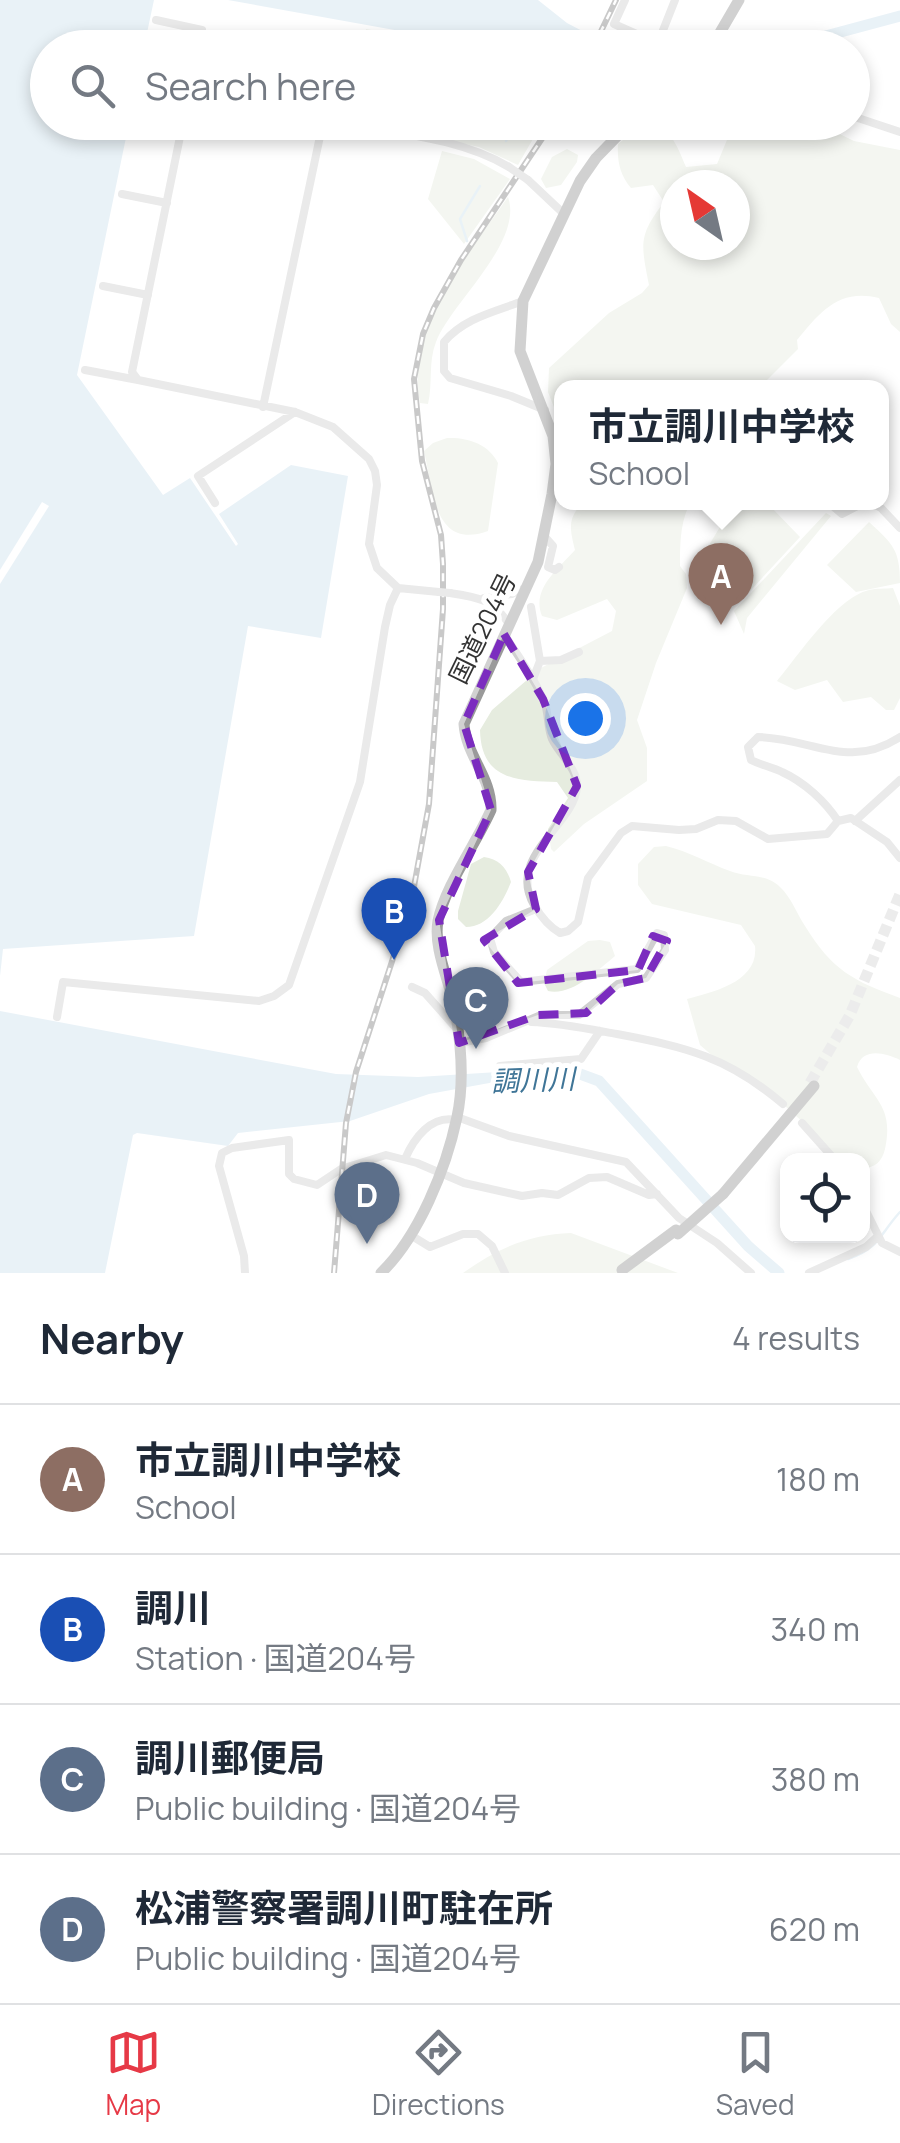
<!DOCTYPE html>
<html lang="en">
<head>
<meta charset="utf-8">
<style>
  body { margin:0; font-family:Manrope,"Noto Sans JP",sans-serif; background:#f6f6f7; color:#1f2937 }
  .controls { position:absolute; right:30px; bottom:30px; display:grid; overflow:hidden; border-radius:20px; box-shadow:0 5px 15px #0003 }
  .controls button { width:90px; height:90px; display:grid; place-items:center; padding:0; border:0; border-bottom:2px solid #e0e1e3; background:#fff; color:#1f2937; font:50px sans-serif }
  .compass { position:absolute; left:660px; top:170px; width:90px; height:90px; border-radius:50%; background:#fff; box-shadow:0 5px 15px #0003; rotate:326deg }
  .you { position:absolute; left:585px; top:718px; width:35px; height:35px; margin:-25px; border:8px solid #fff; border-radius:50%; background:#1a73e8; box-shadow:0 0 0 15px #1a73e833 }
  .badge { display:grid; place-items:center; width:65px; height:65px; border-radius:50%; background:#e63946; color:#fff; font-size:32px; font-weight:700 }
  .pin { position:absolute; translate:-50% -82px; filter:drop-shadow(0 2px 5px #0008) }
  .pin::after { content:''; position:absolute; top:52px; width:35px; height:30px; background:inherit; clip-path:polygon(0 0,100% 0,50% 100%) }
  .popup { position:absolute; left:554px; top:380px; width:335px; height:130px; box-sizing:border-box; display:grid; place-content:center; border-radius:20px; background:#fff; filter:drop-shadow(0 2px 8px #0005); font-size:32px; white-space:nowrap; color:#747a83 }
  .popup b { font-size:38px; color:#1f2937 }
  .popup::after { content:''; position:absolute; left:50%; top:100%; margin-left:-20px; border:20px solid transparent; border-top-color:#fff }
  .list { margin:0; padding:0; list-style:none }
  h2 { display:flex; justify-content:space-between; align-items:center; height:130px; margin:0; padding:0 40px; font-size:42px }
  h2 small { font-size:32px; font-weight:400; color:#747a83 }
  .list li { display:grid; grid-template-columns:65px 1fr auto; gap:30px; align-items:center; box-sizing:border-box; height:150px; padding:0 40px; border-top:2px solid #e0e1e3 }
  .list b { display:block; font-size:38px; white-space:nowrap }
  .list p { margin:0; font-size:32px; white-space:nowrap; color:#747a83 }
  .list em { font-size:32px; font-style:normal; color:#747a83 }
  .icon { flex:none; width:55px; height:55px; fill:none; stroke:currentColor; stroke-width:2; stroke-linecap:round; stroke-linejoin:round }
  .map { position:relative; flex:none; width:900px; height:1273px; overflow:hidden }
  .search { position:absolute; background:#fff; box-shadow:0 5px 15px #0003; left:30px; right:30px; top:30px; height:110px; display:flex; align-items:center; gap:25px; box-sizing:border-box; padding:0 35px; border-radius:55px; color:#747a83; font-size:38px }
  .sheet { height:730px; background:#fff }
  nav { display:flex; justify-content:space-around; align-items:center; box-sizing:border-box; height:140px; border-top:2px solid #e0e1e3; background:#fff; font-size:28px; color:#747a83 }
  nav a { display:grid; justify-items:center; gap:5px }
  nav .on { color:#e63946 }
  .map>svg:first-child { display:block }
</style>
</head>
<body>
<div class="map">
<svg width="900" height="1273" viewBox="0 0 900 1273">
  <rect width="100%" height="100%" fill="#fff"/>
  <path fill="#e6ecdf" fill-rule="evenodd" d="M366 29 462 47H363Z
    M365 123H542L518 165 479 147Z
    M644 123C670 125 677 145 686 167L717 164 734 123C744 122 760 120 770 122 793 130 790 140 817 123L854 141 900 150V332L891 324 879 298C839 288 820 312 797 340L798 349 760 387 561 388V425L548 392 549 368 609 313 642 293 649 285C641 244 638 236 664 202L653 185 631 188C620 175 617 161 618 144ZM675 185H735V245H675Z
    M567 149 578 155 577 162 561 185 546 188 541 179 552 157Z
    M442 151 474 159 510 179 464 244 428 199Z
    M508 197C524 242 450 304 436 342 428 362 433 383 428 404L420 403C405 328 468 255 508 197Z
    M447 438C467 437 489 444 498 463L488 531C433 551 433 488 424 451L433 443Z
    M582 503H690C680 523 680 544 680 566L686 574 687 588 656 663 637 720 647 748V781L584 824 554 852 551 849 548 829 568 798 557 782C517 781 481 780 480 730L492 710 541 668 612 631 616 611 607 599 557 620 542 616C531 589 558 569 575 550 570 529 567 520 582 503Z
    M756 505 770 506 800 537 739 603H731L715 591 705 557 706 550 726 517Z
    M826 513 831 516 747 618 744 634 734 611Z
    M869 522C893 544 900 550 900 583L856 592 827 565Z
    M893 588 900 606V698L894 710H886L871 697 843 702 827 680 795 690 777 681C798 656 836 598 869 590 876 588 885 589 893 588Z
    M666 846C690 852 708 863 730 871 747 878 766 873 780 887 791 897 797 914 805 926 832 970 853 981 900 998V1060C885 1053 863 1047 857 1067 874 1101 894 1106 885 1149 882 1162 875 1167 863 1169L862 1160H834L814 1132 776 1098 729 1070 700 1045 687 999C713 992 759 982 755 946L741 925 652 904 638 885V864L654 847Z
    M484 857C499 859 507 868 511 882 503 902 489 927 466 927L458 919V911L471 864Z
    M600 940 610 942 615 956C597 971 572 996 548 991L544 983 547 970 588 941Z
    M475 979 490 999 486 1012 467 1016 454 994Z
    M571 1233 678 1273H463C496 1249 530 1234 571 1233Z"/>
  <path fill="#cfe2ee" d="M0 0H154L144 47 48 48V122L129 123 77 375 163 495 190 478 236 546 238 544 219 514 291 465 348 476 321 638 248 626 194 936 3 949 0 976Z
    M228 0H538L567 23 613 47H489Z
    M0 1011 336 1074 418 1077 548 1069 549 1072 429 1094 350 1121 238 1133 228 1146 137 1133 133 1135 105 1273H0Z"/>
  <path fill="#fff" d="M42 502 49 506 0 584V570Z"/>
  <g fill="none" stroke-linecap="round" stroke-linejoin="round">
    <path stroke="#cfe2ee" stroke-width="2.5" d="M506 141 516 122
      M467 241 460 219 480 186
      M848 1259C880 1248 879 1235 900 1212"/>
    <path stroke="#cfe2ee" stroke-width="11" d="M781 48 900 16
      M534 1073 572 1071 599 1081 748 1246 779 1273"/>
    <path stroke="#d6d6d6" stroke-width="11" stroke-dasharray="11 5.5" stroke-linecap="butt" d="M810 1083 850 1015 900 894"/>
    <path stroke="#d0d0d0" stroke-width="8" d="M625 0 614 24 668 48
      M156 20 202 30 198 48
      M658 43 675 0
      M852 116 900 132
      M183 122 132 372 138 380 295 412 333 427 369 459 375 471 377 485 369 544 377 568 398 588 439 592
      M339 122C395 133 460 138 509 167
      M528 180 563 213
      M122 194 167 203
      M103 286 148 295
      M523 301C494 312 464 318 444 342V371L450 378 511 396 545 410
      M85 370 138 380
      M263 407 323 122
      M828 502 842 514 865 502
      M871 502 881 508 900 528
      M215 503 198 476 295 412
      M545 537 553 546 548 567 555 570 559 567
      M450 593C477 597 493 599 509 624
      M484 598 512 594 527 587
      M531 607 540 661 533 679
      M504 634C517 655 534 677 544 701 549 713 547 727 552 739 559 754 578 769 577 787 574 826 506 856 534 905 541 917 548 926 560 933L568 931 578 922 588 878 621 833 632 826 679 830 696 829 718 820 736 821 768 839 827 834 838 821C825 801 804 782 782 772 772 767 761 765 751 760L748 747 758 737C813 738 847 771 900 737
      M540 661 561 660 579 652
      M838 821 851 818 887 842 900 858
      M855 821 900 780
      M412 987 425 993 456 1028
      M57 1017 63 982 259 1001 274 996 289 985 360 782 385 627 390 605 398 588
      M531 1022C560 1023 589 1029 617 1034 686 1047 728 1057 783 1104
      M459 1043 486 1038 541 1015H579L618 984 646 978 665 950 664 935 657 933 637 969 521 982 494 952 490 938 506 921 536 909
      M500 1066 581 1059 600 1031
      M457 1117 509 1136 626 1162 679 1218 717 1243 751 1273
      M802 1123 835 1160
      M405 1159C414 1138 431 1115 456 1120
      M862 1203 882 1243 900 1252
      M412 1236 430 1247 463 1234H478L492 1246 505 1273
      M245 1273 244 1256 219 1166 222 1153 232 1148 289 1140V1174L294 1179 317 1185 341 1169 386 1155 417 1163 464 1183 522 1196 542 1193 558 1195 589 1178 607 1177 649 1195 657 1194
      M809 1273 866 1247 878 1236"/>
    <path stroke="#9a9a9a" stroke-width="11" d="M711 48 739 0
      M723 1194 814 1086
      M622 1270 676 1230
      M381 1273C419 1236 446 1169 457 1117 464 1084 461 1043 455 1010 450 982 433 949 438 921 445 886 476 844 491 810 492 777 466 756 464 724L538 562 552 494 556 464 553 436 520 351 523 301 580 181 596 158 631 122"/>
    <g stroke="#888" stroke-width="6">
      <path id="rail" d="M593 48 616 0
        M334 1273 346 1123 356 1072 411 903 429 804 443 609V564L441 535 422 461 414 379 423 334 434 308 461 260 553 122"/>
    </g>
    <use href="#rail" stroke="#fff" stroke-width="2.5" stroke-dasharray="8" stroke-linecap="butt"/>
    <path stroke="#d0d0d0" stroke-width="8" d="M509 167 528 180
      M439 592 450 593"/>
    <path stroke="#9a9a9a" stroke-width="11" d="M678 1234 723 1194"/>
  </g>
  <path d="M0 0H900V1273H0ZM504 634 543 699 577 786 528 872 536 909 484 940 518 983 638 970 653 936 667 941 646 978 618 984 586 1013 538 1015 459 1043 439 920 491 810 464 724Z" fill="#fff" fill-opacity=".55" fill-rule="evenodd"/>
  <path fill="none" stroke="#7b2cbf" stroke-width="8" stroke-dasharray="20 12" stroke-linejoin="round" d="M504 634 543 699 577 786 528 872 536 909 484 940 518 983 638 970 653 936 667 941 646 978 618 984 586 1013 538 1015 459 1043 439 920 491 810 464 724Z"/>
  <g text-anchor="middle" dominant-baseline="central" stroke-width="10" stroke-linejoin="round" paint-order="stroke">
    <g font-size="25" fill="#333" stroke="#fff">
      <text transform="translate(482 628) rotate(-64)">国道204号</text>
    </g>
    <g font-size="28" font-style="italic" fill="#3f7597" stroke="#fff">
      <text transform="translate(533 1079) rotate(-2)">調川川</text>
    </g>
  </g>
</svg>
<div class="controls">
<button><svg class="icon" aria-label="locate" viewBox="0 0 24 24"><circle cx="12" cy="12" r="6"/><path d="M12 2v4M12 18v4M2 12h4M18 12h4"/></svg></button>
</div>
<svg class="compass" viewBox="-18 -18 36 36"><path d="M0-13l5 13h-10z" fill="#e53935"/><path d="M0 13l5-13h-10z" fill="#747a83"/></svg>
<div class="you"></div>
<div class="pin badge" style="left:721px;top:625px;background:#8d6e63">A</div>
<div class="popup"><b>市立調川中学校</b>School</div>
<div class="pin badge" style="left:394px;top:960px;background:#1a4fb4">B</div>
<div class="pin badge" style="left:476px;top:1049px;background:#5c6f8a">C</div>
<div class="pin badge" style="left:367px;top:1244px;background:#5c6f8a">D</div>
<div class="search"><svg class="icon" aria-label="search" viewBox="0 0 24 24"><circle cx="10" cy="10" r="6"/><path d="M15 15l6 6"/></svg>Search here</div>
</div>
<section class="sheet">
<h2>Nearby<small>4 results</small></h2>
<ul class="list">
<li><span class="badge" style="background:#8d6e63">A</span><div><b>市立調川中学校</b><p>School</p></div><em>180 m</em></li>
<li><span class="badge" style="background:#1a4fb4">B</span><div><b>調川</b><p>Station · 国道204号</p></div><em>340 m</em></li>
<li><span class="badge" style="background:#5c6f8a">C</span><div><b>調川郵便局</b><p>Public building · 国道204号</p></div><em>380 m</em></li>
<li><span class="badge" style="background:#5c6f8a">D</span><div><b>松浦警察署調川町駐在所</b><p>Public building · 国道204号</p></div><em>620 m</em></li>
</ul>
</section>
<nav>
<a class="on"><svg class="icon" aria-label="map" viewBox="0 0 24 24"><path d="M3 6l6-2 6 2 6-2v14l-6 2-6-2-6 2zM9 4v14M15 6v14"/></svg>Map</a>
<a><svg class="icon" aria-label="directions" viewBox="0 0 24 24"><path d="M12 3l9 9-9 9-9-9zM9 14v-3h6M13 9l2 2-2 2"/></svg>Directions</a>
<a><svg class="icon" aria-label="saved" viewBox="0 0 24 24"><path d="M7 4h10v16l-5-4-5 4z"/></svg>Saved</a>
</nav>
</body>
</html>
